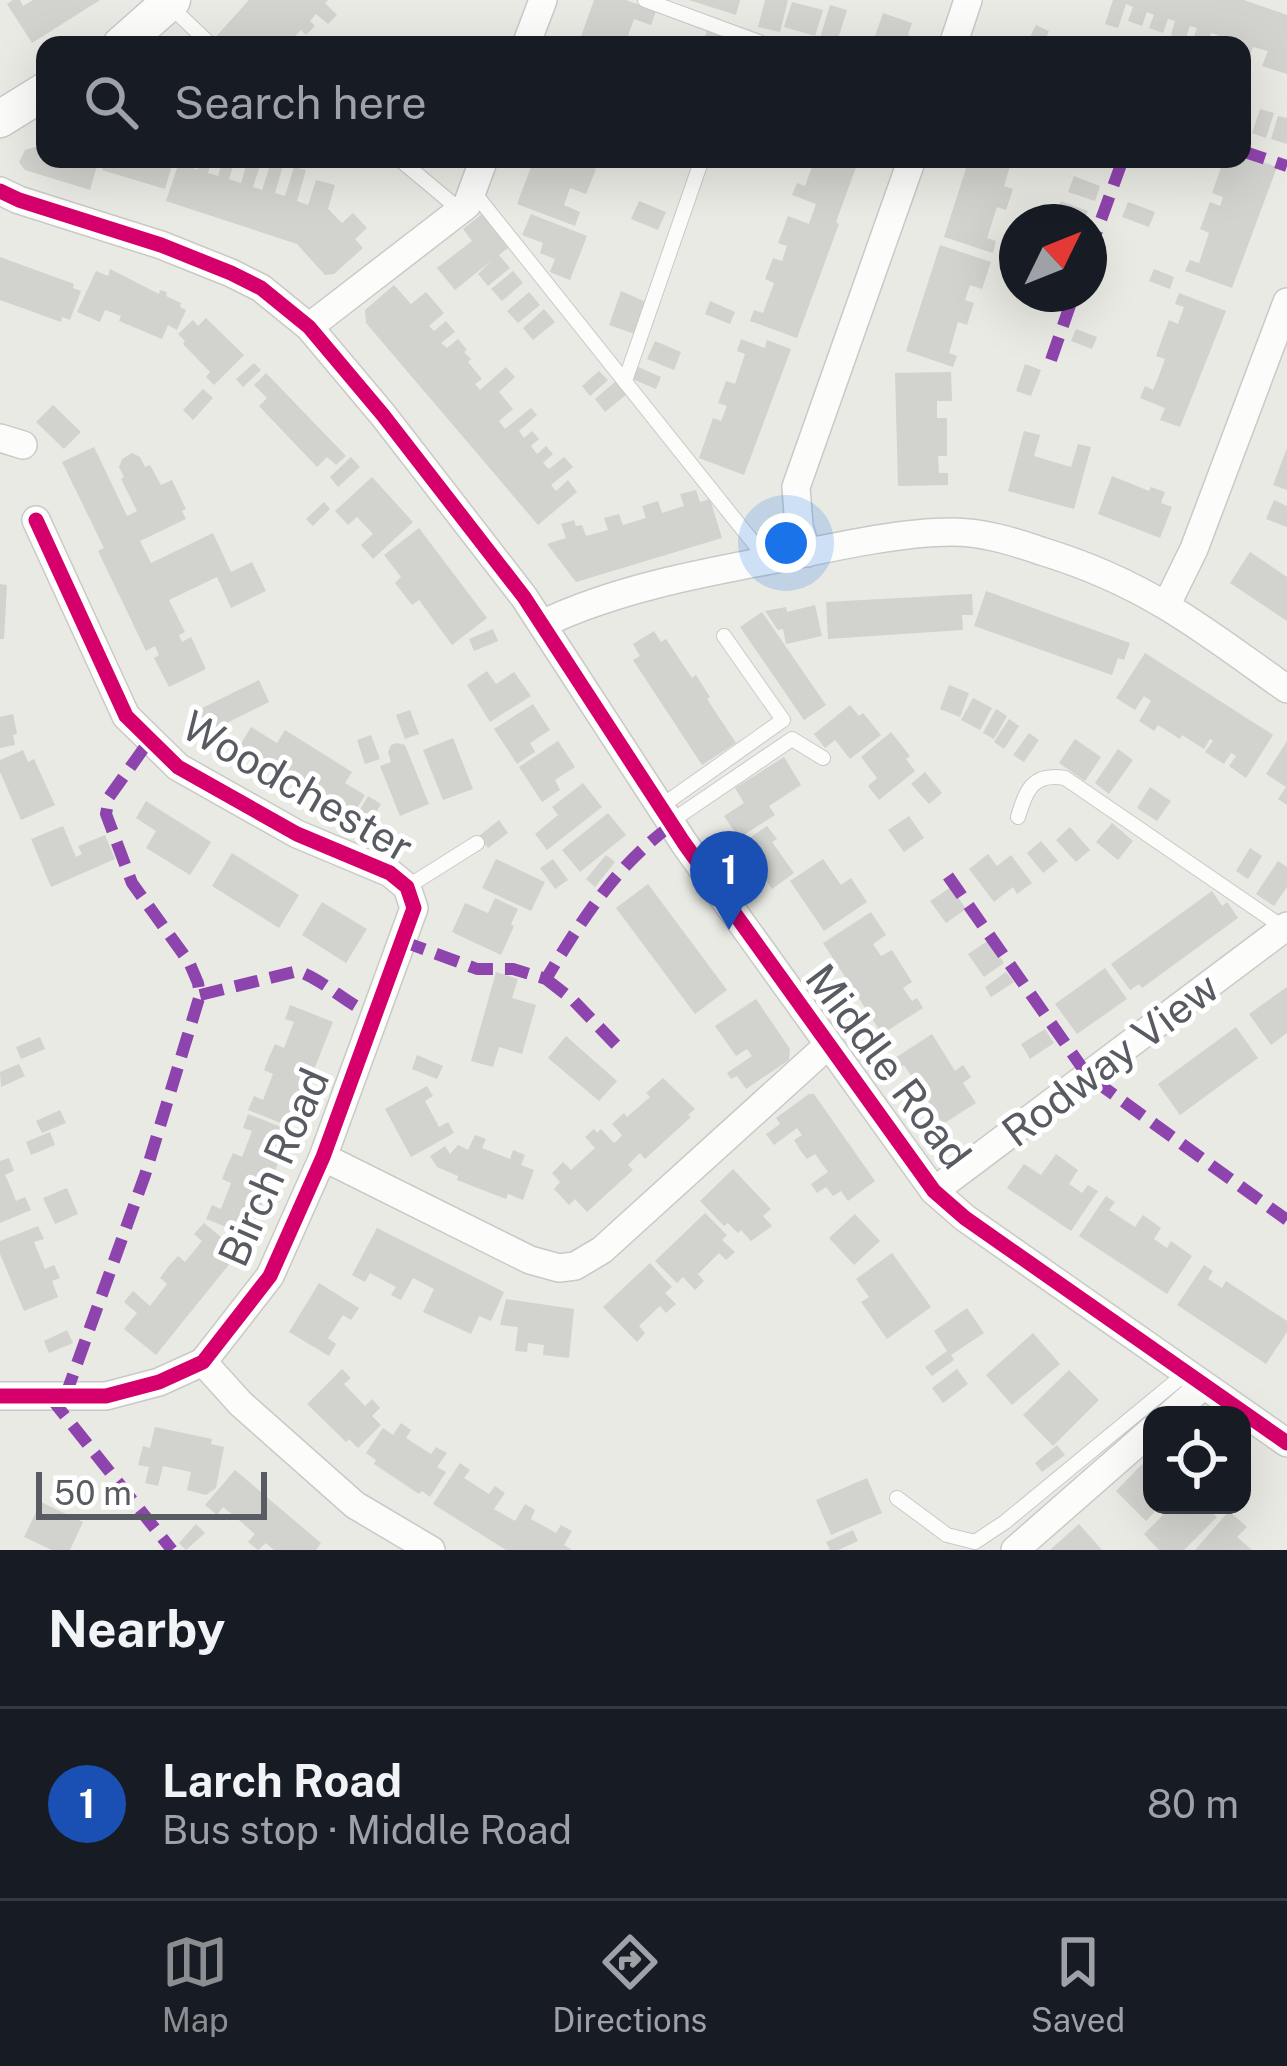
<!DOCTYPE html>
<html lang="en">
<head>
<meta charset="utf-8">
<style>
  body { margin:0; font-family:"Public Sans",sans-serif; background:#242831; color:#f1f3f6 }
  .controls { position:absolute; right:36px; bottom:36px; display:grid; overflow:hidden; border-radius:24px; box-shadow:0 12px 48px #0002 }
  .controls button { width:108px; height:108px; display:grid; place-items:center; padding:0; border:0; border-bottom:3px solid #363941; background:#171b24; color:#f1f3f6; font:60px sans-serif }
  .compass { position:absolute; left:999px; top:204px; width:108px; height:108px; border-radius:50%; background:#171b24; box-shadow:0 12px 48px #0002; rotate:47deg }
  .scale { position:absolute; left:36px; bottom:30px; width:231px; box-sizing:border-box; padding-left:12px; border:6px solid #595b63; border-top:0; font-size:33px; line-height:42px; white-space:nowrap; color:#595b63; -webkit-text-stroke:9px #fff; paint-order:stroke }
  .you { position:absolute; left:786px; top:543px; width:42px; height:42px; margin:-30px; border:9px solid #fff; border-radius:50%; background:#1a73e8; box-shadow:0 0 0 18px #1a73e833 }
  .badge { display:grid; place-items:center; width:78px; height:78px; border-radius:50%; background:#8c8d90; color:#fff; font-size:39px; font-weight:700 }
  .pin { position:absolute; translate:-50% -99px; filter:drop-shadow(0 3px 6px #0008) }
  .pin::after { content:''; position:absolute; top:63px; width:42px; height:36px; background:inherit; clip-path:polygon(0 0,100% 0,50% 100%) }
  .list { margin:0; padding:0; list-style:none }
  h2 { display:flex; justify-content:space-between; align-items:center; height:156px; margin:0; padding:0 48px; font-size:51px }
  h2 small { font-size:39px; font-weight:400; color:#9ea1a6 }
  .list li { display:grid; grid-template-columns:78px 1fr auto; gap:36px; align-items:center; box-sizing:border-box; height:192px; padding:0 48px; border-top:3px solid #363941 }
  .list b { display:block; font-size:45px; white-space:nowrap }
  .list p { margin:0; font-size:39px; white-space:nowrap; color:#9ea1a6 }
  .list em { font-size:39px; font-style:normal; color:#9ea1a6 }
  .icon { flex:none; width:66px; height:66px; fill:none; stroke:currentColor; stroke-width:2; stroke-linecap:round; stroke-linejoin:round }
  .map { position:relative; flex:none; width:1287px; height:1550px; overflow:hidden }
  .search { position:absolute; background:#171b24; box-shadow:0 12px 48px #0002; left:36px; right:36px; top:36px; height:132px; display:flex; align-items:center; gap:30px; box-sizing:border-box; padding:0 42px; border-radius:24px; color:#9ea1a6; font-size:45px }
  .sheet { height:348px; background:#171b24 }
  nav { display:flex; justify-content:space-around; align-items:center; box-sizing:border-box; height:168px; border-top:3px solid #363941; background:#171b24; font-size:33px; color:#9ea1a6 }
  nav a { display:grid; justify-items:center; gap:6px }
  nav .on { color:#8c8d90 }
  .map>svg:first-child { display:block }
</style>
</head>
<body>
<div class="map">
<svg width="1287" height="1550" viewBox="0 0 1287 1550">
  <rect width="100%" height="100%" fill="#eaeae4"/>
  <path fill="#d2d2ce" d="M13 0H20L23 6 33 0H100L32 43 7 4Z
    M249 0H328L325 3 337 15 328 24 316 14 310 21 315 26 306 35 301 30 294 37 303 45H216L212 41Z
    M594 0H626L656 11 651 25 634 19 628 36 650 45H578Z
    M689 0H740L736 15Z
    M765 0H788L780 32 758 27Z
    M1113 0H1244L1287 15V74L1262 66 1268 51 1253 47 1248 61 1242 59V45H1238L1239 42 1232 40 1230 45H1215L1218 35 1211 33 1207 45H1201L1192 42 1197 28 1190 26 1185 40 1171 35 1175 21 1168 19 1163 33 1149 28 1154 15 1147 12 1142 26 1128 21 1133 7 1126 4 1118 28 1105 24Z
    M792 2 823 10 815 36 784 27Z
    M830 5 847 10 836 45H818Z
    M883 13 912 23 908 35 922 40 920 45H872Z
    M1036 25 1049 31 1043 45H1026Z
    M708 29 734 41 732 45H701Z
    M1260 109 1274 113 1266 138 1252 133Z
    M1278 116 1287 118V144L1271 139Z
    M35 147 45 150V159H99L90 190 25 170 19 162 25 150Z
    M1242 155 1277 167 1232 288 1185 271 1190 260 1199 263 1209 233 1200 229 1210 202 1220 206 1223 197 1212 193 1224 159H1242Z
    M105 159H174L165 189 102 170Z
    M180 159H190L188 166 197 170 200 159H212L208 173 218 176 223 159H235L229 179 241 183 248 159H262L253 187 262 190 272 159 284 162 275 193 285 196 294 167 306 170 297 201 308 205 316 180 335 185 328 209 342 223 353 213 367 228 355 239 363 248 334 274 325 275 297 244 166 201Z
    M534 159H581L579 163 596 169 586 194 570 188 564 205 580 212 575 226 517 204Z
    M815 159H859L836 222 839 224 797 338 750 321 754 310 763 313 774 283 765 279 773 258 782 261 787 246 778 243 788 216 809 224 816 204 792 195 797 183 805 186Z
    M969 159H1012L1004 186 1013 189 1006 210 997 207 987 238 996 241 993 253 944 237Z
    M1074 176 1100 186 1095 201 1068 192Z
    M639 201 666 212 658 230 631 219Z
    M1061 201 1088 211 1084 222H1071L1055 216Z
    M1128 202 1155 212 1149 227 1122 217Z
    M482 214 508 248 499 255 510 268 488 286 478 274 491 261 455 290 437 268 472 241 463 229Z
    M531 214 587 236 570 280 550 272 555 259 540 253 543 243 522 235Z
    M940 245 991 262 982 289 970 285 965 300 974 303 967 325 958 322 949 353 957 356 953 367 906 351Z
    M0 257 74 284 73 288 81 291 70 320 62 317 61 322 0 300Z
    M110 269 159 294 160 290 167 292 166 296 181 303 180 307 186 310 177 330 168 325 162 339 119 321 121 316 105 310 100 322 77 312 96 271 108 276Z
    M1154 269 1174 277 1170 289 1149 281Z
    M513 271 523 283 502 301 491 289Z
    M394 285 411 304 426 292 444 313 429 326 434 331 446 321 455 332 441 343 447 348 458 339 467 350 464 352 471 359 468 362 482 379 475 384 480 390 506 367 515 377 499 392 513 409 499 421 505 429 531 408 537 415 519 431 524 438 532 431 539 439 531 446 537 454 546 446 553 454 543 463 549 469 564 457 573 467 551 485 556 491 568 480 577 492 538 525 366 323 365 310Z
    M621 291 646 302 635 334 609 325Z
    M529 292 540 305 518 323 507 311Z
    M1179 293 1226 311 1180 427 1160 420 1165 408 1140 398 1145 386 1153 390 1158 378 1165 359 1156 356 1169 320 1178 324 1184 307 1175 304Z
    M710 301 735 312 730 324 705 314Z
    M544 309 555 322 533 340 523 328Z
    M206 318 244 355 214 385 206 377 210 372 183 344 185 341 178 334 193 320 198 326Z
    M1076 329 1097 337 1092 349 1071 341Z
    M741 339 765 348 767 340 791 349 744 475 699 458 713 418 721 421 727 406 718 403 726 381 735 384 745 354 737 351Z
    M655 341 681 352 674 370 647 359Z
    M254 363 261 370 243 387 236 379Z
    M1025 364 1041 370 1031 396 1016 391Z
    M636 366 661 377 656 389 630 378Z
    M599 371 608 380 590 396 582 386Z
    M951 372 952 401H937V418H947V456H938L939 473H948V485L898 486 895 373Z
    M266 373 346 456 336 465 327 457 317 467 259 406 267 398 254 385Z
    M616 381 627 394 605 412 595 399Z
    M203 389 213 398 193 420 183 410Z
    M53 405 81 432 64 449 36 422Z
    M1024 431 1040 435 1034 456 1071 467 1078 444 1091 447 1074 509 1008 491Z
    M94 447 127 516 137 511 121 479 124 477 119 467 122 459 132 453 140 457 145 467 150 465 161 485 172 480 186 509 182 511 186 519 140 541 151 563 213 533 231 572 252 562 266 591 231 608 217 577 169 600 185 632 179 635 182 642 191 637 206 669 169 687 154 658 159 655 155 646 146 651 98 551 104 548 62 462Z
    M1287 448V490L1273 485Z
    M351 457 360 467 338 487 330 477Z
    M1112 476 1149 491 1151 487 1165 492 1161 503 1172 507 1160 538 1098 514Z
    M372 477 413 522 373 559 361 545 373 534 357 517 348 525 335 511Z
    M696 490 700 502 710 499 722 538 576 582 547 544 566 538 561 524 574 520 576 526 582 525 586 536 608 530 604 518 619 514 623 525 646 518 642 506 658 501 662 513 684 506 680 494Z
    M1274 500 1287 506V527L1266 519Z
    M324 502 330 509 313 526 306 519Z
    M419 528 487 618 452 645 419 600 412 605 395 583 401 577 384 555Z
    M1250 552 1287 577V621L1230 583Z
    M0 584 7 585 4 639H0Z
    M986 591 1130 643 1124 660 1118 658 1112 675 974 626Z
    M972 594 973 615H962L963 630 828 639 826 602Z
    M815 605 822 636 786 644 783 629 778 630 765 611 786 607 787 612Z
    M762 612 826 705 804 720 740 627Z
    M493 629 498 641 474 651 469 639Z
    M654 631 661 642 666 639 692 678 696 675 710 697 707 699 736 743 702 765 633 660 640 656 633 644Z
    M1145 653 1273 735 1246 778 1229 766 1236 756 1231 753 1224 764 1205 752 1213 741 1210 739 1204 749 1182 735 1180 739 1158 725 1154 731 1139 721 1151 701 1144 696 1135 710 1116 698Z
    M487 671 496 684 514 672 531 696 490 722 467 685Z
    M259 680 269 702 208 732 198 710Z
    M949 685 969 693 960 717 940 709Z
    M973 698 992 708 980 730 961 720Z
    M533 704 550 730 530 743 535 752 517 764 494 729Z
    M850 705 859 716 863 713 881 735 850 759 835 740 825 748 814 734Z
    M996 709 1007 716 994 739 983 733Z
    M410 710 419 734 405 739 396 715Z
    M13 714 17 734 13 735 15 745 0 748V717Z
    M1009 719 1019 726 1004 749 994 742Z
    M251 727 277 743 285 730 352 772 345 783 365 795 352 817 239 747Z
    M891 732 910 756 906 759 915 771 879 800 868 786 877 778 861 757Z
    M1029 733 1039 740 1024 762 1013 755Z
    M371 735 380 759 365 764 357 740Z
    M453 738 473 789 443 800 423 750Z
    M1075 739 1101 757 1085 781 1059 763Z
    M558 741 575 767 555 780 560 790 542 802 519 767Z
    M1287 741V805L1278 799 1286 787 1266 774Z
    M397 743 405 745 429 804 400 816 380 766 391 762 388 752 391 745Z
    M1118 749 1133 760 1109 794 1095 783Z
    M23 750 28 762 34 759 55 805 21 820 0 772V760Z
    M784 757 801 785 769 806 775 815 739 838 724 816 744 803 735 788Z
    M925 772 942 793 929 804 911 784Z
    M583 783 602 807 547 850 535 834 558 815 552 807Z
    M1150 787 1171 801 1157 821 1137 808Z
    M368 796 381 804 368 826 355 818Z
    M146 801 211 842 190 875 146 848 156 831 136 818Z
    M608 813 626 835 580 872 562 850Z
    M909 816 924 838 904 852 888 830Z
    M499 820 508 833 488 848 479 836Z
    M1112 823 1133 841 1118 860 1096 842Z
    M63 826 76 857 82 854 78 846 105 835 115 859 51 887 31 839Z
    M767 826 777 839 772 842 794 873 772 889 761 873 757 875 751 868 759 862 744 842Z
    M1070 827 1090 850 1076 862 1056 840Z
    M1041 841 1058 861 1043 873 1027 853Z
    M1250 848 1262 856 1248 879 1236 871Z
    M232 853 299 895 279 928 212 886Z
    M988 854 997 866 1011 855 1032 883 1017 894 1013 887 994 902 969 869Z
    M606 855 615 862 595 887 586 879Z
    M496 859 545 882 531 911 482 888Z
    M553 859 568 880 555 889 540 868Z
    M823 859 841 885 851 878 867 902 824 931 790 881Z
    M1278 861 1287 867V887L1274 906 1256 894Z
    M648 884 727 990 695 1014 616 908Z
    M951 887 966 909 946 923 930 901Z
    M1212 891 1222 906 1227 902 1238 918 1142 988 1139 984 1130 990 1111 964Z
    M495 898 518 909 511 924 514 926 501 955 452 932 465 903 488 913Z
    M322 902 367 929 346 963 302 935Z
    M871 912 886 935 873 944 881 956 892 950 912 982 903 988 912 1001 917 998 923 1008 882 1034 823 943Z
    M989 940 1004 963 984 977 968 954Z
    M1105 968 1127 999 1077 1034 1055 1004Z
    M496 972 518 979 512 998 536 1005 522 1054 499 1047 493 1067 471 1061Z
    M1006 972 1014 982 991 997 985 987Z
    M1287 987V1033L1271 1045 1249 1014Z
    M756 999 790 1049 789 1060 746 1089 737 1076 731 1079 727 1073 752 1056 747 1049 736 1056 715 1026Z
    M290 1005 333 1022 291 1127 248 1110 254 1096 263 1100 273 1074 264 1070 269 1057 275 1044 284 1048 294 1022 285 1019Z
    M1236 1027 1258 1058 1180 1115 1158 1084Z
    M1045 1029 1054 1043 1030 1059 1021 1044Z
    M932 1034 955 1071 963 1065 971 1077 963 1083 976 1103 943 1124 904 1065 901 1067 895 1058Z
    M566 1036 617 1081 599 1101 548 1058Z
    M40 1037 45 1049 21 1059 16 1047Z
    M417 1055 443 1066 437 1079 412 1069Z
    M19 1064 25 1076 1 1087 0 1072Z
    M663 1078 695 1109 688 1115 691 1117 645 1159 640 1153 628 1165 633 1170 587 1212 575 1199 569 1205 554 1189 560 1182 552 1173 563 1162 571 1170 595 1148 585 1137 594 1129 597 1133 601 1129 614 1143 618 1140 622 1135 612 1124 624 1113 627 1117 650 1097 646 1093Z
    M427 1086 433 1096 425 1101 439 1127 448 1122 454 1133 411 1157 385 1109Z
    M809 1094H814L875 1181 848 1201 841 1191 833 1196 826 1187 817 1193 811 1184 828 1172 815 1154 807 1159 800 1150 794 1140 802 1135 797 1128 774 1145 766 1134 780 1124 776 1118Z
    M60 1110 66 1123 42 1133 36 1121Z
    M248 1114 291 1131 249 1236 206 1219 212 1205 221 1209 231 1183 222 1179 227 1166 233 1153 242 1157 252 1131 243 1128Z
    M50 1132 55 1145 31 1155 26 1142Z
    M475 1135 486 1139 482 1148 510 1159 513 1150 525 1155 521 1165 534 1170 523 1200 508 1194 506 1199 457 1180 458 1176 437 1167 430 1156 445 1146 450 1154 458 1145 468 1150Z
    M1056 1154 1078 1170 1069 1184 1082 1193 1088 1185 1098 1191 1071 1231 1007 1188 1024 1164 1041 1175Z
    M9 1158 14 1171 5 1175 11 1188 16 1201 25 1197 31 1210 0 1223V1161Z
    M733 1169 771 1209 763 1216 772 1226 751 1241 741 1230 738 1233 728 1223 724 1226 700 1201Z
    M67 1188 78 1214 55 1224 43 1198Z
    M1106 1196 1115 1202 1109 1210 1135 1227 1143 1215 1161 1228 1154 1239 1167 1248 1171 1241 1192 1256 1167 1294 1079 1236Z
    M705 1213 727 1235 722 1240 735 1252 726 1260 719 1253 698 1274 704 1281 695 1290 683 1277 677 1283 655 1261Z
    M855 1214 880 1241 854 1265 829 1238Z
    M204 1223 239 1252 156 1355 124 1329 137 1313 124 1302 133 1291 150 1306 167 1284 160 1278 168 1267 178 1256 185 1262 202 1241 194 1234Z
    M38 1226 44 1239 34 1242 45 1269 54 1265 60 1278 52 1281 58 1297 24 1311 0 1254V1241Z
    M377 1228 504 1292 491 1321 479 1316 471 1334 423 1312 434 1289 413 1278 401 1300 391 1295 396 1287 370 1273 365 1282 352 1275Z
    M892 1253 931 1307 887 1339 861 1302 869 1297 856 1279Z
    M650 1263 672 1287 665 1293 676 1304 666 1313 660 1306 639 1326 645 1333 637 1342 603 1307Z
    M1204 1265 1213 1271 1208 1279 1222 1288 1226 1281 1287 1321V1332L1266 1364 1177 1305Z
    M319 1283 359 1308 351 1320 343 1315 328 1338 336 1344 329 1356 289 1332Z
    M506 1299 574 1309 569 1358 543 1355 544 1345 528 1343 527 1352 515 1351 518 1327 500 1325Z
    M967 1308 984 1333 951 1355 954 1360 932 1376 925 1367 947 1351 934 1331Z
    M67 1330 73 1343 49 1353 44 1341Z
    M1033 1333 1060 1364 1012 1405 986 1375Z
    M342 1369 351 1378 344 1384 365 1406 372 1399 380 1408 372 1416 381 1425 358 1448 349 1439 346 1442 307 1404Z
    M957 1369 968 1384 943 1403 932 1388Z
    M1069 1370 1099 1400 1053 1446 1023 1415Z
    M401 1423 411 1430 406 1438 431 1454 436 1447 447 1453 437 1467 446 1472 430 1497 422 1491 419 1494 374 1464 376 1460 366 1453 383 1428 393 1435Z
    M155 1427 212 1439 211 1444 224 1447 216 1488 206 1495 187 1490 191 1472 163 1466 158 1486 145 1483 149 1467 138 1465 143 1446 150 1448Z
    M1057 1445 1065 1455 1042 1472 1035 1463Z
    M1152 1454V1505H1161L1146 1521 1116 1491Z
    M460 1463 470 1470 464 1478 489 1494 495 1486 505 1493 494 1509 515 1521 525 1504 535 1510 531 1519 556 1533 561 1525 572 1531 564 1545 572 1550H506L433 1504Z
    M235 1470 321 1543 316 1550H274L266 1543 258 1550 248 1542 255 1534 233 1515 223 1507 217 1515 205 1505Z
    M867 1478 882 1513 831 1535 816 1500Z
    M41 1502 83 1522 70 1550H52L24 1537Z
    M1173 1505H1204L1217 1517 1184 1550H1159L1144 1534Z
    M1229 1511 1247 1527 1237 1537 1252 1550H1195Z
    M196 1524 205 1533 186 1550 179 1543Z
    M1079 1524 1102 1550H1050Z
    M853 1530 858 1541 838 1550H830L826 1542Z"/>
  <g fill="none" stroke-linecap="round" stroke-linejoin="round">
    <g stroke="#c8c9c9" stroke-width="16">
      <path id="service" d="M645 0 767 45
        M171 7 211 45
        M399 159 460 210
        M472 190 768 561
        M625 381 702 159
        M660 807 783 720 724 636
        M1018 817C1026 790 1033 772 1065 778L1284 928
        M670 822 792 739 823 758
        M407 887 477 843
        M897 1498 947 1535 975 1542 1005 1522 1186 1373"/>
    </g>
    <g stroke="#c8c9c9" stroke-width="30">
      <path id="minor" d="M526 45 543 0
        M953 45 968 0
        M0 191 19 200 161 245 231 273 261 288 309 327 383 415 524 597 684 843 934 1191 965 1218 1287 1443
        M309 327 467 205 484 159
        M0 438 23 445
        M807 553 799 526 796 487 912 159
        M1166 606 1194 549 1287 302
        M542 624C614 590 692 575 771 560 825 549 897 532 952 532 982 532 1012 541 1041 551 1084 564 1128 583 1166 606 1208 631 1247 661 1287 689
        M323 1157 530 1260 559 1268 575 1266 602 1250 827 1046
        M934 1191 1287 926
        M203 1362 241 1404 355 1505 431 1550
        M0 1396H106L159 1382 203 1362 270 1276 323 1157 414 908 407 887 390 873 297 834 178 767 126 716 36 520
        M1170 1415 1204 1385
        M1015 1550 1152 1430"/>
    </g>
    <g stroke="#c8c9c9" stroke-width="39">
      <path id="tertiary" d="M121 45 172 0
        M0 119 45 91"/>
    </g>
    <use href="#service" stroke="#fcfcfb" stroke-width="14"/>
    <use href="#minor" stroke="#fcfcfb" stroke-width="27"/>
    <use href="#tertiary" stroke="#fcfcfb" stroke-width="36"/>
    <path stroke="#8e44ad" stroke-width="12" stroke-dasharray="24 12" stroke-linecap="butt" d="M1242 151 1287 166
      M1089 253 1123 159
      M1051 360 1074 294
      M948 876 1088 1076 1287 1220
      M402 941 477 969H513L546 979C581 921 616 865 672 825
      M546 979 573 1000 622 1051
      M200 995 298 971C327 982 347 1005 376 1016
      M50 1397 172 1550
      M65 1397 145 1175 200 995 198 983 189 962 132 883 106 814 109 797 149 741"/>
    <g stroke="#fff" stroke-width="22">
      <path id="cycleway" d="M0 191 19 200 161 245 231 273 261 288 309 327 383 415 524 597 684 843 934 1191 965 1218 1287 1443
        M0 1396H106L159 1382 203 1362 270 1276 323 1157 414 908 407 887 390 873 297 834 178 767 126 716 36 520"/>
    </g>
    <use href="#cycleway" stroke="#d6006c" stroke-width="15"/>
  </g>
  <g text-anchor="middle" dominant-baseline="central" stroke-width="10" stroke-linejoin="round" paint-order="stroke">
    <g font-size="42" fill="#595b63" stroke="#fff">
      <text transform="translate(298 786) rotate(30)">Woodchester</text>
      <text transform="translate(1110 1059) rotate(-37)">Rodway View</text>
      <text transform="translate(889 1066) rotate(53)">Middle Road</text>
      <text transform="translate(273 1167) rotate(-66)">Birch Road</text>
    </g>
  </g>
</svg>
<div class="controls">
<button><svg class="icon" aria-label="locate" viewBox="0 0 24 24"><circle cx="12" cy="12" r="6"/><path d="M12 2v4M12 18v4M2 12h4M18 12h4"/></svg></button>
</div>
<svg class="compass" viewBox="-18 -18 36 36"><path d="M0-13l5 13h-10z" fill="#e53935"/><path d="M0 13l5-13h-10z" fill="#9ea1a6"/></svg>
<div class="scale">50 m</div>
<div class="you"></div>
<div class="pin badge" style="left:729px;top:930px;background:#1a4fb4">1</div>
<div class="search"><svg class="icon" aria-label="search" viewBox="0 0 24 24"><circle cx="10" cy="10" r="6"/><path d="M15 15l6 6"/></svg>Search here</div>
</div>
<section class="sheet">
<h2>Nearby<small></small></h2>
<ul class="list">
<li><span class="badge" style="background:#1a4fb4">1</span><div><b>Larch Road</b><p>Bus stop · Middle Road</p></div><em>80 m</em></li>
</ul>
</section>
<nav>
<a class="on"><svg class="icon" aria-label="map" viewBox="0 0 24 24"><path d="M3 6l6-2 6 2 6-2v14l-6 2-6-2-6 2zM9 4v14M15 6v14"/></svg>Map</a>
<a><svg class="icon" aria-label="directions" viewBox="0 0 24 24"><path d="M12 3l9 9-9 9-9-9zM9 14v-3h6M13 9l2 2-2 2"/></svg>Directions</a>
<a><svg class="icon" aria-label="saved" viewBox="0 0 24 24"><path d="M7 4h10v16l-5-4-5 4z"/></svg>Saved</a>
</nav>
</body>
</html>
